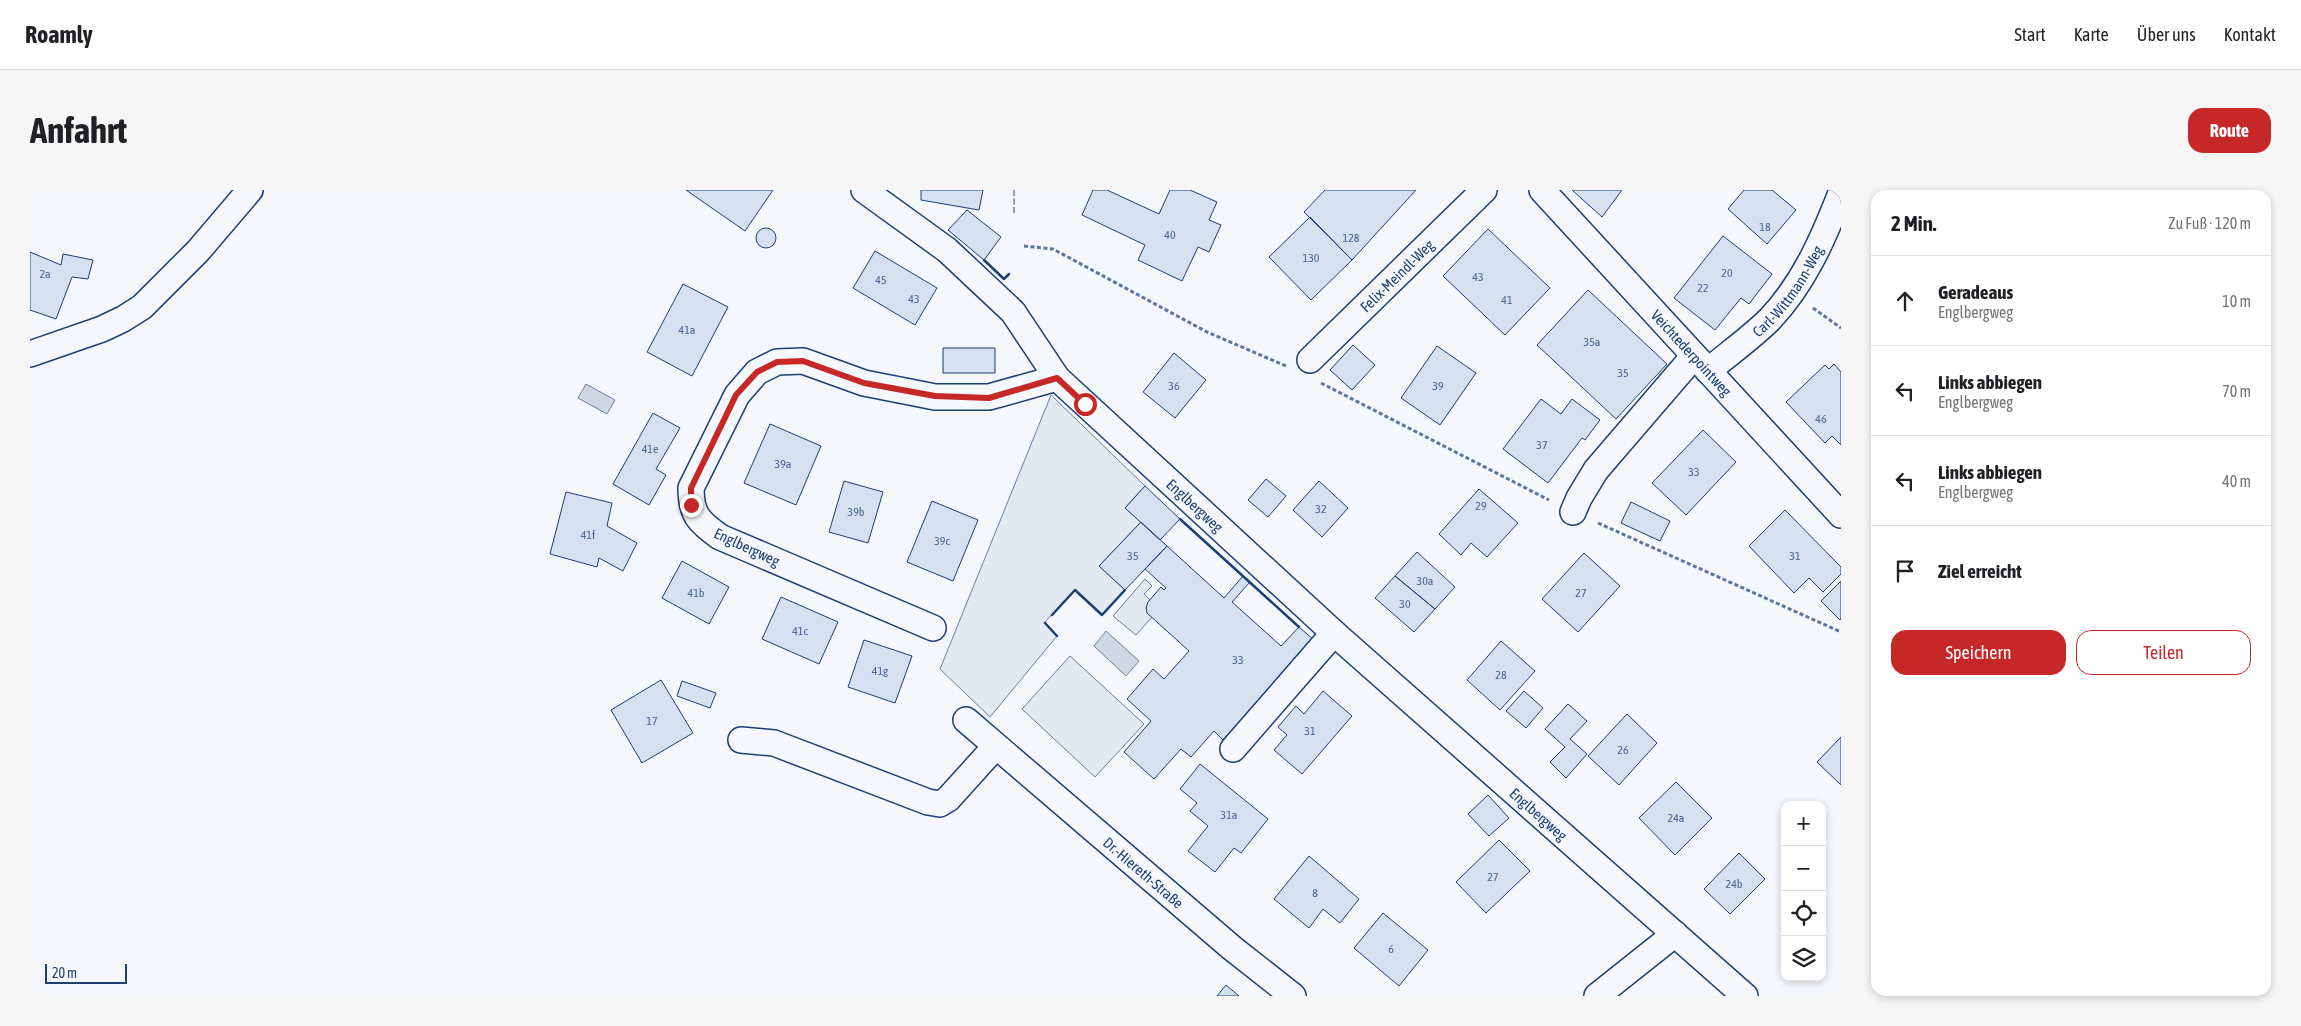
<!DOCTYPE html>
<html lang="de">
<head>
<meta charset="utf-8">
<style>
  body { margin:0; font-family:"Asap Condensed",sans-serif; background:#f6f6f6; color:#202124 }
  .controls { position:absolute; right:15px; bottom:15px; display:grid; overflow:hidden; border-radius:10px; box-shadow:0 2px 8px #0003 }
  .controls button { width:45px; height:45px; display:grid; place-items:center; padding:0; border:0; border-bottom:1px solid #e0e0e0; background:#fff; color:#202124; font:25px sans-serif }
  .scale { position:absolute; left:15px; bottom:12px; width:82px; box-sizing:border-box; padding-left:5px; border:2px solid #1d3f73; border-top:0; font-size:14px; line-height:18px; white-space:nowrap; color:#1d3f73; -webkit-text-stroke:4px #f4f7fb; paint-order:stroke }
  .stop { position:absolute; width:15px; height:15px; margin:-11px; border:4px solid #c62828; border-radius:50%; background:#fff }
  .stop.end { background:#c62828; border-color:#fff; box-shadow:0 1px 5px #0008 }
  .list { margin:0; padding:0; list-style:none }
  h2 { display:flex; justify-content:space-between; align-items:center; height:65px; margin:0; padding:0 20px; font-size:21px }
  h2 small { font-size:16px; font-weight:400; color:#757577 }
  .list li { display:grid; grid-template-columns:32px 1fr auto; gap:15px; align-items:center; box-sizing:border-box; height:90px; padding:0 20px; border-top:1px solid #e0e0e0 }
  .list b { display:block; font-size:19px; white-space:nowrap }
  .list p { margin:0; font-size:16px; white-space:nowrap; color:#757577 }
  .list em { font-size:16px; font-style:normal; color:#757577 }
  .actions { display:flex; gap:10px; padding:15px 20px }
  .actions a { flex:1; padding:11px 0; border:1px solid #c62828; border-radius:15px; text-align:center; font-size:18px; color:#c62828 }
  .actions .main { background:#c62828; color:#fff }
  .icon { flex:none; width:28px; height:28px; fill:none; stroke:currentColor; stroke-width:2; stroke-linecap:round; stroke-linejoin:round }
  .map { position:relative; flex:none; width:1811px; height:806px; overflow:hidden; border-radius:15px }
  header { display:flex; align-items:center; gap:30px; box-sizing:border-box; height:70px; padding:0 25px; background:#fff; border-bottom:1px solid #e0e0e0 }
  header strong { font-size:24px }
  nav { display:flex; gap:28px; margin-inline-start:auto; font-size:18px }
  .intro { display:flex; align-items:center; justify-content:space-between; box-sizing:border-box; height:120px; padding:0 30px }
  h1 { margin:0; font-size:35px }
  .button { padding:12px 22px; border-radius:15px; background:#c62828; color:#fff; font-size:18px; font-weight:700 }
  main { display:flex; gap:30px; padding:0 30px }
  aside { flex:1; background:#fff; border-radius:15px; box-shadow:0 2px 8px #0003 }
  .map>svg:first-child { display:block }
</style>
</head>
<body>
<header>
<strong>Roamly</strong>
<nav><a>Start</a><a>Karte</a><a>Über uns</a><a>Kontakt</a></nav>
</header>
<div class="intro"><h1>Anfahrt</h1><a class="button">Route</a></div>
<main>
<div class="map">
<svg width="1811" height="806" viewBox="0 0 1811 806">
  <rect width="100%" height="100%" fill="#f4f7fb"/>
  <path fill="#e3e9f0" stroke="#687fa3" d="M1021 205 1115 296 1095 318 1111 332 1069 376 1095 400 1072 425 1045 400 1015 432 1027 446 960 527 910 479Z
    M1115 389 1122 396 1114 404 1120 410 1116 418 1122 427 1106 445 1083 426Z
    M1040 466 1114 534 1065 587 992 519Z"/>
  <path fill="#cfd7e4" stroke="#687fa3" d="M556 194 585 210 577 224 548 208Z
    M1076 441 1109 471 1096 486 1064 456Z"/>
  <path fill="#d5e0f0" stroke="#1d3f73" d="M656 0H743L715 41Z
    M891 0H953L949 20 891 10Z
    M1063 0H1077L1129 24 1140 0H1160L1187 12 1179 30 1191 35 1179 62 1168 57 1152 91 1108 70 1115 55 1052 25Z
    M1295 0H1386L1322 70 1274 22Z
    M1542 0H1592L1572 27Z
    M1714 0H1742L1766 20 1737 54 1698 19Z
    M937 20 971 47 954 70 918 40Z
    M1280 27 1322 70 1281 110 1239 67Z
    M726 48a10 10 0 1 1 20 0a10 10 0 1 1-20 0Z
    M1458 39 1520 98 1475 145 1413 86Z
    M1693 46 1742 84 1719 114 1711 108 1685 140 1644 108Z
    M845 61 907 98 885 135 823 98Z
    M0 62 31 75 33 64 63 70 58 89 42 87 26 129 0 120Z
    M653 94 698 117 662 186 617 162Z
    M1558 100 1637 174 1586 229 1507 155Z
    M1323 155 1345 175 1322 200 1300 180Z
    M1407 156 1446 183 1410 235 1371 208Z
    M913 158H965V183H913Z
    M1144 163 1176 190 1145 228 1113 202Z
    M1804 174 1811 182V255L1802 246 1795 253 1756 212 1795 175 1799 179Z
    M1511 209 1531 224 1542 209 1570 230 1555 250 1552 248 1518 293 1473 259Z
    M623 223 650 238 626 279 636 285 619 315 583 294Z
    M740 234 791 256 766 315 714 293Z
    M1673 240 1706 272 1656 325 1622 293Z
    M1236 289 1256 306 1238 327 1218 310Z
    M814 291 853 302 838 353 799 342Z
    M1289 291 1318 318 1292 347 1263 320Z
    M1115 296 1150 329 1130 350 1095 318Z
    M1449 299 1488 333 1457 367 1441 353 1431 365 1409 344Z
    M536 302 582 313 577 336 607 353 593 381 569 368 567 377 520 364Z
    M902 311 948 330 923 391 877 372Z
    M1601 312 1640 331 1630 351 1591 333Z
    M1755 320 1811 377V384L1793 402 1779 388 1764 403 1719 356Z
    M1111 332 1137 356 1095 400 1069 376Z
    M1137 356 1194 408 1213 386 1220 392 1202 412 1251 456 1269 437 1284 450 1193 550 1184 541 1161 567 1151 559 1124 589 1094 562 1121 531 1097 509 1123 479 1134 489 1159 461 1117 423 1116 418 1118 412 1131 397 1134 400 1136 398 1115 379Z
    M1387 362 1425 397 1405 419 1365 386Z
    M1554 363 1590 396 1548 442 1512 409Z
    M652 371 699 397 679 434 632 408Z
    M1365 386 1405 419 1384 442 1345 408Z
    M1811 391V428L1810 430 1791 411Z
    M751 407 808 432 789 474 732 449Z
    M834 450 882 466 865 513 818 497Z
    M1471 451 1505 481 1470 520 1437 490Z
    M631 490 663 543 612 573 581 520Z
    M652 491 686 503 680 518 647 506Z
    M1293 501 1322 526 1272 584 1244 560 1257 545 1248 537 1266 516 1274 524Z
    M1494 501 1513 518 1496 538 1476 521Z
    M1538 514 1557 531 1540 549 1557 564 1536 588 1520 572 1535 557 1515 539Z
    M1597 524 1627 553 1589 595 1558 566Z
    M1811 547V595L1787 572Z
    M1170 574 1238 629 1211 663 1204 658 1185 682 1158 661 1178 636 1160 621 1167 613 1150 599Z
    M1646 592 1682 628 1645 665 1609 628Z
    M1458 605 1479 628 1459 646 1438 624Z
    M1469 650 1500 681 1456 723 1426 692Z
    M1709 663 1735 689 1700 724 1674 699Z
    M1279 666 1329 709 1310 733 1293 719 1279 738 1244 709Z
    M1353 723 1398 760 1369 796 1324 758Z
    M1196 795 1209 806H1187Z"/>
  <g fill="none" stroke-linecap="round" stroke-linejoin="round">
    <g stroke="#1d3f73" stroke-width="28">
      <g id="street">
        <path id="s1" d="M834 0 917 60 983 122 1027 188 1304 443 1715 806"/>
        <path id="s2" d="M1512 0 1811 325"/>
        <path d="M0 164 72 139 93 129 112 117 168 61 220 0"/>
        <path id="s3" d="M1280 170 1454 0"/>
        <path id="s4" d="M1678 181C1698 164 1721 148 1740 129 1774 93 1793 49 1811 3"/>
        <path d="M1543 322 1549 308 1566 280 1664 166"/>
        <path d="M903 438 690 347C669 332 661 325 661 298L707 205 727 182 747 172 773 171 834 193 905 207H959L1027 188"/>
        <path id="s5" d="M936 530 1202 758 1263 806"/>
        <path d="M711 550 744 553 898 612 910 614 918 609 965 557"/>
        <path d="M1203 559 1304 443"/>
        <path d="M1567 806 1645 744"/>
      </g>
    </g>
    <path stroke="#5e769c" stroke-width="3" stroke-dasharray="4 2.5" stroke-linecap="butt" d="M994 56 1023 59 1177 142 1256 176
      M1783 118 1811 138
      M1291 193 1519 310
      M1568 333 1811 442"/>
    <use href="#street" stroke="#f4f7fb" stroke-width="25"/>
    <path stroke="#1d3f73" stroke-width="1" stroke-dasharray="6 2.5" stroke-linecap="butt" d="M984 0V23"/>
    <path stroke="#1d3f73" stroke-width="2.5" d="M954 70 974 89 979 84
      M1150 329 1269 437
      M1022 425 1045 400 1072 425 1095 400
      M1015 433 1027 446"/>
  </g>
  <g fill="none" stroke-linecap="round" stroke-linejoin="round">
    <path stroke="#c62828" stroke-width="6" d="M661 315V298L706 205 727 182 747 172 773 171 834 193 905 206 959 208 1027 188 1055 214"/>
  </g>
  <g text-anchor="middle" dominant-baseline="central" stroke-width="4" stroke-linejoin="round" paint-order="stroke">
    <g font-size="12" fill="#4b6792">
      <text x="1735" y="37">18</text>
      <text x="1140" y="45">40</text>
      <text x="1321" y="48">128</text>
      <text x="1281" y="68">130</text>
      <text x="1697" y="83">20</text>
      <text x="15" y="84">2a</text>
      <text x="1448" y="87">43</text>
      <text x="851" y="90">45</text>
      <text x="1673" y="98">22</text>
      <text x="884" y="109">43</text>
      <text x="1477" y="110">41</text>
      <text x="657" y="140">41a</text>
      <text x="1562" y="152">35a</text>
      <text x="1593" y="183">35</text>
      <text x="1144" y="196">36</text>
      <text x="1408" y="196">39</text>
      <text x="1791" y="229">46</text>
      <text x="1512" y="255">37</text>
      <text x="620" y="259">41e</text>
      <text x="753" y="274">39a</text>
      <text x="1664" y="282">33</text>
      <text x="1451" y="316">29</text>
      <text x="1291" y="319">32</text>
      <text x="826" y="322">39b</text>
      <text x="558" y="345">41f</text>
      <text x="912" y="351">39c</text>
      <text x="1103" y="366">35</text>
      <text x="1765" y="366">31</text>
      <text x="1395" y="391">30a</text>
      <text x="666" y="403">41b</text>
      <text x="1551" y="403">27</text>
      <text x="1375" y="414">30</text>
      <text x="770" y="441">41c</text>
      <text x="1208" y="470">33</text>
      <text x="850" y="481">41g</text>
      <text x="1471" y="485">28</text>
      <text x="622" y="531">17</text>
      <text x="1280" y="541">31</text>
      <text x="1593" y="560">26</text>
      <text x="1199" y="625">31a</text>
      <text x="1646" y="628">24a</text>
      <text x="1463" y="687">27</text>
      <text x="1704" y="694">24b</text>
      <text x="1285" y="703">8</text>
      <text x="1361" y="759">6</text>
    </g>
    <g font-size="15" fill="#1d3f73" stroke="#f4f7fb">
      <text stroke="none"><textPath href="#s3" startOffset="121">Felix-Meindl-Weg</textPath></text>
      <text stroke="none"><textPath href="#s4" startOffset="114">Carl-Wittmann-Weg</textPath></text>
      <text stroke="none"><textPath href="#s2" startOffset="221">Veichtederpointweg</textPath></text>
      <text stroke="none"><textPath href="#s1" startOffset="460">Englbergweg</textPath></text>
      <text transform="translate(717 357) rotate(25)">Englbergweg</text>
      <text stroke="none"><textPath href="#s1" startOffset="922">Englbergweg</textPath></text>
      <text stroke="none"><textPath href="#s5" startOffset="234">Dr.-Hiereth-Straße</textPath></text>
    </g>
  </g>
</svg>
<div class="controls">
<button>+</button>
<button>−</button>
<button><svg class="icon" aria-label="locate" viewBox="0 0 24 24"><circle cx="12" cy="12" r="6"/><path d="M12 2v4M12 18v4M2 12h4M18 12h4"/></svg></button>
<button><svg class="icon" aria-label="layers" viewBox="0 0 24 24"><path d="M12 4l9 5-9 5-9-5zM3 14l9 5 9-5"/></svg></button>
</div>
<div class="scale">20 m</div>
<div class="stop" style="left:1055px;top:214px"></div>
<div class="stop end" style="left:661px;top:315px"></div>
</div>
<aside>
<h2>2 Min.<small>Zu Fuß · 120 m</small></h2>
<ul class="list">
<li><svg class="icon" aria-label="ahead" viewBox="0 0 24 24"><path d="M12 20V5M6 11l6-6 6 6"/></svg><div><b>Geradeaus</b><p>Englbergweg</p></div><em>10 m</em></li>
<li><svg class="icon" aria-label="left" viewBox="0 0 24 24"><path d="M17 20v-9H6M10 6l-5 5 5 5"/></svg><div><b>Links abbiegen</b><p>Englbergweg</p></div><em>70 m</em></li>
<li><svg class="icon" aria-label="left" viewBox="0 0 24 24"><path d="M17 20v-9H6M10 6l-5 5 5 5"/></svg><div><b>Links abbiegen</b><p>Englbergweg</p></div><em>40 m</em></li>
<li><svg class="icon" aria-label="arrive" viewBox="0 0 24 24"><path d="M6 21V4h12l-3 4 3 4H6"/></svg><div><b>Ziel erreicht</b></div></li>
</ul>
<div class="actions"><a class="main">Speichern</a><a>Teilen</a></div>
</aside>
</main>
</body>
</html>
